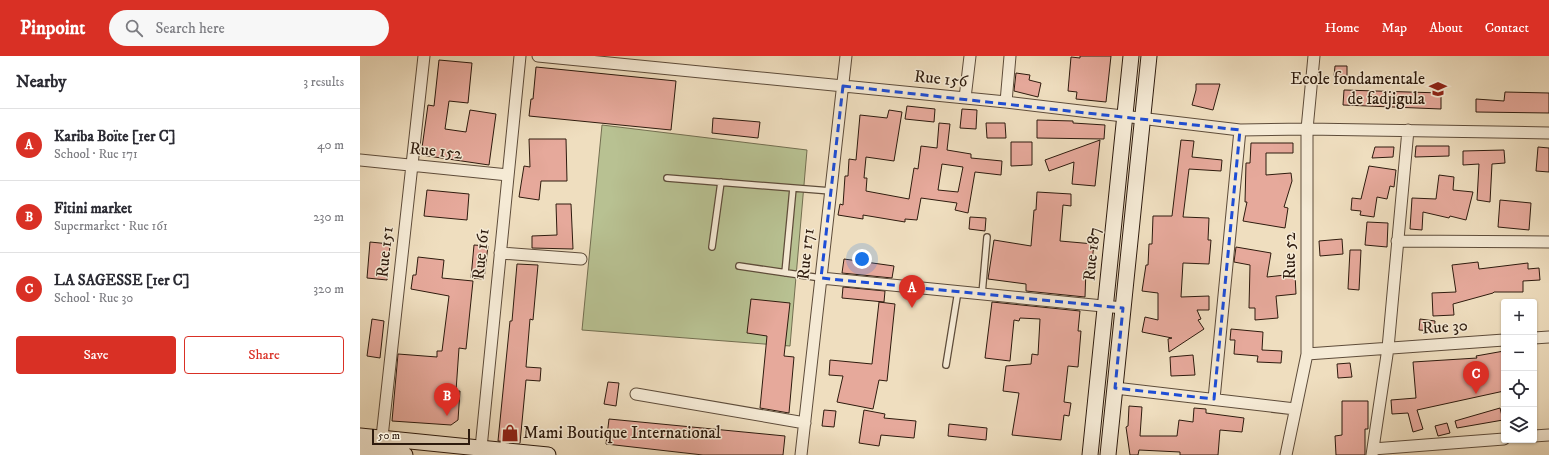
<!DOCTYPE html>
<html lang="en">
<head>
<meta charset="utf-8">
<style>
  body { margin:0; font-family:"IM FELL DW Pica",serif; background:#f7f7f7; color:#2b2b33 }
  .controls { position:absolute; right:12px; bottom:12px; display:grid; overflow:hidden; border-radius:4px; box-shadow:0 1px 3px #0004 }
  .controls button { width:36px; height:36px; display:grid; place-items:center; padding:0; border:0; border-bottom:1px solid #e1e1e2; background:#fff; color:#2b2b33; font:20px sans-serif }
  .scale { position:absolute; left:12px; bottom:10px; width:98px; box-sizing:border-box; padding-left:4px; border:2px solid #2e1b0e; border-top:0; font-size:11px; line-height:14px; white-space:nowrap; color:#2e1b0e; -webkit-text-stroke:3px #f5ead5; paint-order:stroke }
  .you { position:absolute; left:502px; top:203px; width:14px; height:14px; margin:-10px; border:3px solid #fff; border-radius:50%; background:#1a73e8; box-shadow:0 0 0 6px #1a73e833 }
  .badge { display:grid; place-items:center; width:26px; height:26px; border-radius:50%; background:#d93025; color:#fff; font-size:13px; font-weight:700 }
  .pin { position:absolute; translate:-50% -33px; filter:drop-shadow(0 1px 2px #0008) }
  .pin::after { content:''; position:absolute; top:21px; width:14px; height:12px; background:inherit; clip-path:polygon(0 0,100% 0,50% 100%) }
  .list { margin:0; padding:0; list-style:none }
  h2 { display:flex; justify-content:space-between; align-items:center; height:52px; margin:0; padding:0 16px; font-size:17px }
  h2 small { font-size:13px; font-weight:400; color:#7c7c81 }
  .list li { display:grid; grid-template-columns:26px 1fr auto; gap:12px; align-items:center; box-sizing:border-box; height:72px; padding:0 16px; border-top:1px solid #e1e1e2 }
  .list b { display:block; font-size:15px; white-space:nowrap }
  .list p { margin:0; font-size:13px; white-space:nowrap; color:#7c7c81 }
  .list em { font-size:13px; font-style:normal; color:#7c7c81 }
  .actions { display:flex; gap:8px; padding:12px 16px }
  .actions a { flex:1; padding:9px 0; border:1px solid #d93025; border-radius:4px; text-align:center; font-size:14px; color:#d93025 }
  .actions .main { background:#d93025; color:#fff }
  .icon { flex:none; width:22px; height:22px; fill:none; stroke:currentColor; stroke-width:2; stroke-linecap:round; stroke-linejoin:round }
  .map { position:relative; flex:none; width:1189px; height:399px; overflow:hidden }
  header { display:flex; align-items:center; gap:24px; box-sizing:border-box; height:56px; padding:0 20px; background:#d93025; color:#fff }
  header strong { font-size:19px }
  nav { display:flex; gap:22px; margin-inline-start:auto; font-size:14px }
  .search { width:280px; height:36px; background:#f7f7f7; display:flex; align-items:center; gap:10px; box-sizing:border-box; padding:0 14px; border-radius:22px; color:#7c7c81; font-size:15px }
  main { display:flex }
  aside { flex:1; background:#fff }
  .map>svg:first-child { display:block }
</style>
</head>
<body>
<header>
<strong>Pinpoint</strong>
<div class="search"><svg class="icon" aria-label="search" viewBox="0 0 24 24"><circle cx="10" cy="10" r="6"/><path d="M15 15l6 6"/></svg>Search here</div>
<nav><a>Home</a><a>Map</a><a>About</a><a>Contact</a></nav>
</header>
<main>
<aside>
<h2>Nearby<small>3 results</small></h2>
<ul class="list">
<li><span class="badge">A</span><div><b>Kariba Boïte [1er C]</b><p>School · Rue 171</p></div><em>40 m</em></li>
<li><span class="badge">B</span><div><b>Fitini market</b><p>Supermarket · Rue 161</p></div><em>230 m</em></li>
<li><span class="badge">C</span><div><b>LA SAGESSE [1er C]</b><p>School · Rue 30</p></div><em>320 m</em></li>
</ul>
<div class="actions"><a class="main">Save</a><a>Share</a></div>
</aside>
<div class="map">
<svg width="1189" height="399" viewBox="0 0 1189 399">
  <rect width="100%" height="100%" fill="#efdebf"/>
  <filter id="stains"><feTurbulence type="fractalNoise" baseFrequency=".005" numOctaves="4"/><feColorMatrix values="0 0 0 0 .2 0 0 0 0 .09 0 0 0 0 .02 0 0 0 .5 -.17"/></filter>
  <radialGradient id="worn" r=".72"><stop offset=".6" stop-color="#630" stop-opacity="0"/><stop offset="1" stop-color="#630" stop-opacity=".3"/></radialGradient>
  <path fill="#b8c192" stroke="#736e50" d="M242 69 447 94 430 290 222 274Z"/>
  <path fill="#e6a99b" stroke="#2e1b0e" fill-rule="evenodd" d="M720 0H751L746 46 716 43 717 36 708 35 711 1 720 2Z
    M79 4 112 7 108 47 89 45 85 73 106 76 110 54 136 58 129 109 61 99 68 49 74 50Z
    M975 10H987V22L974 21Z
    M176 11 316 25 311 74 169 60 171 43H173Z
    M656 17 670 19 669 24 681 27 678 41 654 35Z
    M836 28H860L853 54 832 49 836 34Z
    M984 34 1081 37V53L983 49Z
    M1145 36 1189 37V57L1116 56V43L1144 45Z
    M547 50 575 53 574 66 545 63Z
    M602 53 617 54 616 73 600 72Z
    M529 54 542 56 534 105 506 101 504 122H507L506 135 549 143 554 112 558 113 561 90 577 92 579 67 590 68 587 94 611 98V102L642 105 641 119 615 116 608 157 595 154 597 147 561 142 557 164 545 163V166L503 159V163L478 159 480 148 483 149 485 120H488L489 103 496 104 500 59 527 62ZM582 108 603 111 598 136 578 134Z
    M353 62 400 66 398 82 352 77Z
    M677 64 713 65V67L745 69 744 83 677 82Z
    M626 67H645L646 82H627Z
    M169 83H206L207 125H181L179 144 159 141 164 110 170 111Z
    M740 84 735 130 712 128 714 106 689 115 685 104Z
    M821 84 834 85 832 101 862 104 861 115 829 113 823 161 849 162 848 184H851L849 208 823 207 821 241 849 240V254H837L841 263 838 264 844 273 809 296 808 283 812 282 782 276 785 261 798 264V237L782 235 786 209H788L789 188H792L793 160H812Z
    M651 86H672V109L651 110Z
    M891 87H933V97H906V119L931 117 932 125 924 151 928 152 925 172 883 165 887 146H885L886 107H890Z
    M1056 90H1089V100L1055 101Z
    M1015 91H1034L1033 101 1012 102Z
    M1178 91 1189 92V116L1176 115Z
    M1144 94 1145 107 1132 108 1130 146 1117 144 1119 108 1103 109V95Z
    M1009 110 1036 114 1034 131 1030 130 1027 143 1017 141 1014 161 1000 159 1001 155 991 154 992 142 1001 143Z
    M1079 119 1094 121 1093 134 1113 136 1106 164 1090 160 1089 162 1063 156 1062 174 1050 173 1052 142 1076 143Z
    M67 134 109 138 107 164 64 160Z
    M677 136 711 138V150L703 149 700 185 734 188 731 214 726 213 725 241 666 235V228L628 223 634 184 671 190 674 154H676Z
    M1140 144 1171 147 1169 174 1138 171Z
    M196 148H211L213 193 172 192V180L197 179Z
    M610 161 626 162 625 175 609 173Z
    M1007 166 1028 167 1027 191 1005 189Z
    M982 183 983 198 960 200 959 185Z
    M10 186 30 188 27 224 7 222Z
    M114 189 128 190 124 223 111 222Z
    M876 191 911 197 907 221 935 218 936 238 916 240 918 262 895 264V252H889L890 209 874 206Z
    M990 194H1001L999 234 988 233Z
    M58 201 84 204 82 222 113 225 106 293 99 292 96 335H100L98 364 91 369 32 365 38 298 77 301V295H82L89 240 51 233 53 219H56Z
    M484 203 534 210 532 222 482 217Z
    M1118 206 1119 213 1168 207V213L1179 212 1180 224 1163 225V236H1134L1133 237 1093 248 1094 259 1073 260 1072 237 1096 236 1092 209Z
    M157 208 178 209 173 264 170 263 166 311 181 312 180 325 166 324 160 387 138 385 150 265H152Z
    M483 231 525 235 524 246 482 242Z
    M391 243 430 247 424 300 434 301 429 357 400 352 407 280 387 277Z
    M519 246 535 248 527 325 519 324 513 353 477 346 483 320 469 319 470 304 512 308Z
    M632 246 720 255 718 275H721L718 311 708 310 704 346 711 347 709 360 704 359 701 384 652 379 659 337 643 335 646 310 671 308 672 298 678 299 680 263 660 262 659 265 654 264 650 305 625 302Z
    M12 263 24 265 20 302 7 300Z
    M1060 263 1075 265 1074 275 1059 274Z
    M871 273 903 276 902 294 922 295 921 307 897 306 898 300 874 298 875 284H870Z
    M1144 295V335L1057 354 1063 373 1053 376 1048 357 1032 358 1031 344 1056 342 1053 306 1117 302 1116 300Z
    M833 299 835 319 811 320 810 301Z
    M990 307 992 321 978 322 977 308Z
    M248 326 259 327 256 350 244 348Z
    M982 345H1008V373H1005V399H976L975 380 982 379Z
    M769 350 782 351 780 380H817L819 364 833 366 834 352 846 353V357L884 362 882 376 860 374 858 399H820V396L779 394 778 399H770L766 371 768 370Z
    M1140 352 1143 364 1097 372 1095 365Z
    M464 354 476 355 474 371 462 370Z
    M504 354 525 358 524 362 556 365 554 382 521 379 519 390 499 387Z
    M249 363 425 380 423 399H343L246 388Z
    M1087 367 1090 377 1078 380 1075 370Z
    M589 368 627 372 626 384 588 380Z"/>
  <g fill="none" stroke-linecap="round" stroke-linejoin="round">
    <g stroke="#5e4c3a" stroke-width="8">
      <path id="lane" d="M307 122 471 135
        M352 191 361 126
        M379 210 461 222
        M425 217 433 132
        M622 238 627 181
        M586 309 598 235"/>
    </g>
    <g stroke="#5e4c3a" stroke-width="13">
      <path id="street" d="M178 0 646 46 880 74 947 73 1189 77
        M605 42 610 0
        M646 46 650 0
        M0 104 148 119
        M1037 185 1189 186
        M140 197 221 203
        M461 222 763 252
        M1174 282 1189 281
        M947 298 1144 284
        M755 332 935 353
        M276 338 445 367
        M854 343 880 74
        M1174 380 1189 379
        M21 390 64 0
        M121 392 160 0
        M1013 393 1144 383
        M441 399 486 0
        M926 399 947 298V73L954 0
        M1012 399 1028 292 1048 74"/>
    </g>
    <g stroke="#2e1b0e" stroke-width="17">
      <path id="secondary" d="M0 380 188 399
        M0 395 45 399
        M730 399 771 0
        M748 399 789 0"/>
    </g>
    <use href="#lane" stroke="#f5ead5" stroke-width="5.5"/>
    <use href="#street" stroke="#f5ead5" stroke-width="11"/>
    <use href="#secondary" stroke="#f5ead5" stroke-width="15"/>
  </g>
  <path fill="none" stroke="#1d4ed8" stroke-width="3" stroke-dasharray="8 5" stroke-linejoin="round" d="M483 30 880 74 854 343 755 332 763 252 461 222Z"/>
  <defs>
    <g id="school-bare" transform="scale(1.38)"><path d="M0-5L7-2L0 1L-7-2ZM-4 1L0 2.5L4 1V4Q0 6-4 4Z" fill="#8f2418" stroke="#f5ead5" stroke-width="2.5" paint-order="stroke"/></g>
    <g id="shop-bare" transform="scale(1.38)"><path d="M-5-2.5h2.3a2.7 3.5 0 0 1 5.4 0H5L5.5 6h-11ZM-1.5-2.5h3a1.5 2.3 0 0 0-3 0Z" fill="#8f2418" stroke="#f5ead5" stroke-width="2.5" paint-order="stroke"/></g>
  </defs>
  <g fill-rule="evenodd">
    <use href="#school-bare" x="1078" y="33"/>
    <use href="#shop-bare" x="150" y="377"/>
  </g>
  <g text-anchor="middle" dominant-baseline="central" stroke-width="3" stroke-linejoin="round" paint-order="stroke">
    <g font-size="17" fill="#2e1b0e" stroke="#f5ead5">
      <text transform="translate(581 23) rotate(6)">Rue 156</text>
      <text transform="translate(76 95) rotate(6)">Rue 152</text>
      <text transform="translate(25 196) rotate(-84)">Rue 151</text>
      <text transform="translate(121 198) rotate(-84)">Rue 161</text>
      <text transform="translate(446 198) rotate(-84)">Rue 171</text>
      <text transform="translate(732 198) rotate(-84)">Rue 187</text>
      <text transform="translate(930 200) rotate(-90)">Rue 52</text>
      <text transform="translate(1085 271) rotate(-4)">Rue 30</text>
    </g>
    <g font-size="17" fill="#2e1b0e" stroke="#f5ead5" text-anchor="end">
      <text x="1065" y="23">Ecole fondamentale<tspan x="1065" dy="20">de fadjigula</tspan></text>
      <text x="163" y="377" text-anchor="start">Mami Boutique International</text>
    </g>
  </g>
  <rect width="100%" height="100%" filter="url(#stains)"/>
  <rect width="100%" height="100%" fill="url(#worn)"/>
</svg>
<div class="controls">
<button>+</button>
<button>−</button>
<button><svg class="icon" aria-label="locate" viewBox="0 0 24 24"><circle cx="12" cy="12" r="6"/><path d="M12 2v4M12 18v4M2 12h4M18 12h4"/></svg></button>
<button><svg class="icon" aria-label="layers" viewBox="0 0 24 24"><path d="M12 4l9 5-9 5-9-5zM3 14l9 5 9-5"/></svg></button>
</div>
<div class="scale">50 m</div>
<div class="you"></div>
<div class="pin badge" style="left:552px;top:252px">A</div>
<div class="pin badge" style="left:87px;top:360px">B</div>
<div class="pin badge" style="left:1116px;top:338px">C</div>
</div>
</main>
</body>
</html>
